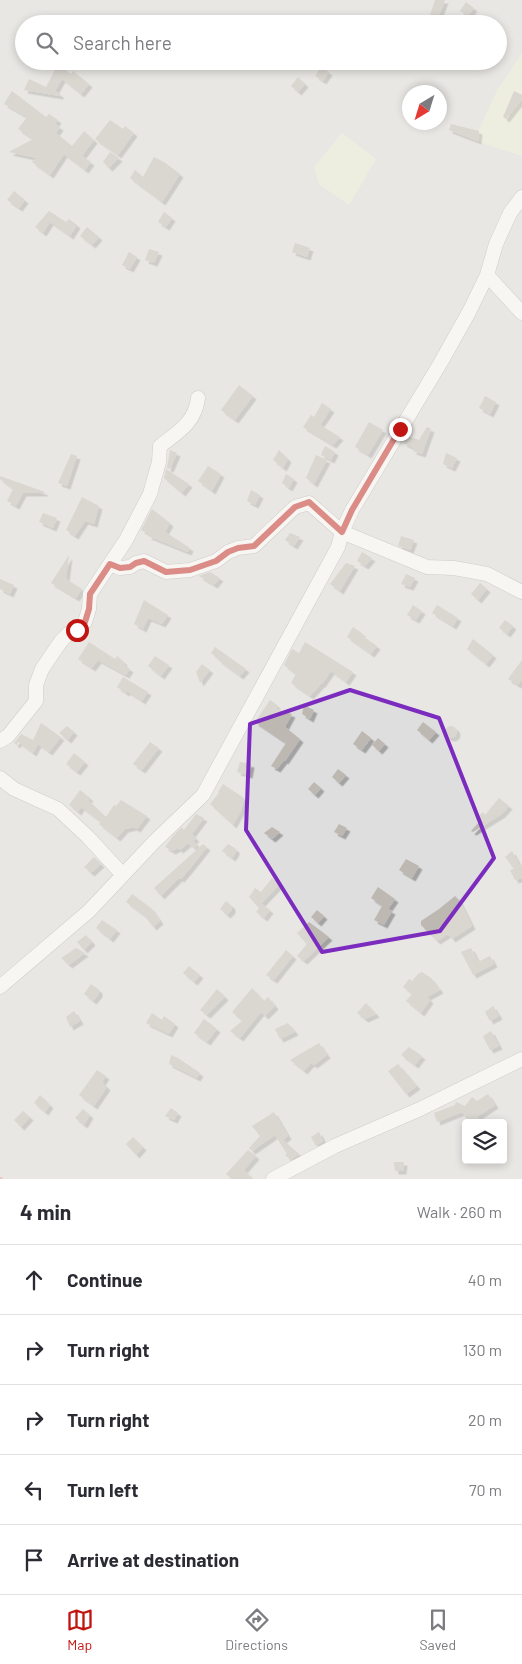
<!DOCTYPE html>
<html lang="en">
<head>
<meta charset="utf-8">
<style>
  body { margin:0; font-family:Barlow,sans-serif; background:#f2f2f3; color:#2b2b33 }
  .controls { position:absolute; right:15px; bottom:15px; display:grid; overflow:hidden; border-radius:5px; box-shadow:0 2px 8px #0003 }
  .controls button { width:45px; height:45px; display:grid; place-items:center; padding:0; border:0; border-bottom:1px solid #e1e1e2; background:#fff; color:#2b2b33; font:25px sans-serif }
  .compass { position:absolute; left:402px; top:85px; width:45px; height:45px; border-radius:50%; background:#fff; box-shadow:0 2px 8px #0003; rotate:218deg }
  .stop { position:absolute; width:15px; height:15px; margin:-11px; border:4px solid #c11511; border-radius:50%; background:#fff }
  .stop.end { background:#c11511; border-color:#fff; box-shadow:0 1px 5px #0008 }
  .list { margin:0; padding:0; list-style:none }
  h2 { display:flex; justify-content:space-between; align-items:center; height:65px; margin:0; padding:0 20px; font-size:21px }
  h2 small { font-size:16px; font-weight:400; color:#7c7c81 }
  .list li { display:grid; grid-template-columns:32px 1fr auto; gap:15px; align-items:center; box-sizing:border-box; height:70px; padding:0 20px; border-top:1px solid #e1e1e2 }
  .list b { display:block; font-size:19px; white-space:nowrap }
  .list em { font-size:16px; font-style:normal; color:#7c7c81 }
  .icon { flex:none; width:28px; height:28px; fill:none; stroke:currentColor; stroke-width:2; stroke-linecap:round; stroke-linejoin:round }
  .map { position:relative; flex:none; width:522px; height:1179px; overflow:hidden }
  .search { position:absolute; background:#fff; box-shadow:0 2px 8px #0003; left:15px; right:15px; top:15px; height:55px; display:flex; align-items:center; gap:12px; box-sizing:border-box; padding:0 18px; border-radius:28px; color:#7c7c81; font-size:19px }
  .sheet { height:415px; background:#fff }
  nav { display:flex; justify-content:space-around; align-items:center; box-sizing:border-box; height:70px; border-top:1px solid #e1e1e2; background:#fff; font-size:14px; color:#7c7c81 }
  nav a { display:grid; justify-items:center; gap:2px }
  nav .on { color:#c11511 }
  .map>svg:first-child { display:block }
</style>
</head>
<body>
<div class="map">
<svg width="522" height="1179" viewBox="0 0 522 1179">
  <defs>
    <filter id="shadow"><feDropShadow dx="3.5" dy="3.5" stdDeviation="0" flood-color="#0004"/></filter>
  </defs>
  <rect width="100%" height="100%" fill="#f1eee9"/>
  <path fill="#dfdede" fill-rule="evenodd" d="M0 0H522V1179H0ZM24 24H498V61H24ZM410 92H440V122H410ZM466 1123H503V1160H466Z"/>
  <path fill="#ebedd6" d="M522 53V156L474 140 497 91Z
    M342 133 376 159 349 205 319 184 314 167Z"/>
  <path fill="#beb8b2" filter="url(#shadow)" d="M435 0H445L440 13 433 24H427Z
    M466 2 474 8 468 16 460 11Z
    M58 64 71 74 73 71 89 84 81 94 62 79 55 91 60 94V96L24 90 29 79 46 87Z
    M321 67 329 72 323 81 315 76Z
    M298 77 305 84 298 92 291 86Z
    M12 91 46 117 49 114 58 120 55 124 60 127 56 133 72 146 84 131 94 140 82 156 91 162 85 170 64 154 50 175 32 162 36 158 9 152 33 139 18 129 27 117 4 104Z
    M514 91 522 95V99L506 119 503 117Z
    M110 120 123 129 125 126 134 133 118 155 95 139Z
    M451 124 479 131 478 141 449 130Z
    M110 152 119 158 109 168 103 162Z
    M154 157 164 162 180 174 162 202 130 178 135 170 143 177Z
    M14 191 25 200 19 208 7 200Z
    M49 211 66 222 69 219 77 225 70 236 50 222 43 233 35 227Z
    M164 212 172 218 166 227 158 222Z
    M87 227 99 237 92 245 80 236Z
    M295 243 310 248 307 257 292 252Z
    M149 249 159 252 154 263 145 260Z
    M129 252 137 257 130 269 122 265Z
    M239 385 253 396 235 420 221 410Z
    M485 396 496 402 490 414 479 408Z
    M322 403 331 409 320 425 340 437 333 445 303 427 311 415 314 417Z
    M369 422 383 430 368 455 355 447Z
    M427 427 431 429 422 454 413 451 414 448 403 443 407 436 419 440Z
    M325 446 335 452 331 460 321 455Z
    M170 450 177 453 170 469 167 468Z
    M279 450 288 459 283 468 273 460Z
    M446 453 457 458 452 468 443 464Z
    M71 454 77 456 67 486 58 483Z
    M316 455 327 460 314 484 306 478Z
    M208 466 221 474 212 491 198 481Z
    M166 469 189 484 182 493 164 478Z
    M286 474 294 479 289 488 282 483Z
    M0 476 45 492 44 493H23L16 506 7 501 13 489 0 479Z
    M251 490 260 495 255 505 247 501Z
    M82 497 99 506 94 524 85 521 75 536 66 530Z
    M152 509 170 523 165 532 190 548 188 552 148 536 149 534 141 530Z
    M43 513 57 518 53 528 39 522Z
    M290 533 300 537 294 546 285 540Z
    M401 536 414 540 410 550 398 546Z
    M362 552 372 558 365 566 357 561Z
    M69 555 66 579 82 589 76 598 51 583Z
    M346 563 355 566 340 591 330 584Z
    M210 572 220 578 214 585 199 576Z
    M406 574 415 578 410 587 401 584Z
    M0 579 14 585 10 594 0 589Z
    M480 583 487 589 478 600 471 594Z
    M144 600 168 615 162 624 148 618 143 629 134 624Z
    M413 605 422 611 416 620 407 615Z
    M437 605 458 618 453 626 432 613Z
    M505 620 513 626 507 634 499 628Z
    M353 627 363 634 361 635 377 646 371 654 347 637Z
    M473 639 493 655 486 664 467 649Z
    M89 642 115 659 117 656 124 662 123 664 130 669 126 675 98 660 92 668 78 659Z
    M305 642 353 672 346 682 331 671 322 684H321L310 696 291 683 296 674 284 665 292 649 299 653Z
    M215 647 246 669 240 676 218 660 219 659 211 653Z
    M155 656 169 665 161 676 148 666Z
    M522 660V679L518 685 508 679Z
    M202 664 210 670 200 683 196 672Z
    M123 677 148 692 142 701 127 691 126 693 117 687Z
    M270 700 277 705 276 709 292 714 285 727 300 739 285 761 284 760 277 769 271 766 286 743 255 722Z
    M304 705 314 710 310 719 302 714Z
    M423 722 436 732 429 740 417 730Z
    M41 723 61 737 49 752 38 744 33 753 18 742 17 745 14 743 21 734 33 740Z
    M445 732a6 6 0 1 1 12 0a6 6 0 1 1-12 0Z
    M67 726 74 732 68 740 59 733Z
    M362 731 371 738 362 750 353 744Z
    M378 738 385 744 379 751 372 745Z
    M150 742 159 748 142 770 133 764Z
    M74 753 85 762 77 772 66 764Z
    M240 762 251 764 249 775 237 772Z
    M338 769 346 775 339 783 332 777Z
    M314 782 321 788 315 795 308 789Z
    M223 784 244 798 241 811 233 825 210 804 219 793 218 792Z
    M80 790 90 798 88 800 106 817 114 805 116 806 121 800 147 816 137 829 134 827 125 829 117 838 99 824 101 822 81 807 78 812 69 805Z
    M499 798 509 806 502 814 473 832 471 831 479 822 476 818 483 812 485 815Z
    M196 814 204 818 192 834 196 839 193 840 197 846 195 849 188 843 180 850 178 848 172 851 165 847 173 836 182 827 184 830Z
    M339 824 347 828 342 836 334 832Z
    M272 827 280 832 272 839 264 833Z
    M203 844 207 847 192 866 181 879 179 878 161 896 154 888Z
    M228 844 236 849V852L232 858 222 851Z
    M512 851 520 866 522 865V878L515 880 510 870 514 869 505 857Z
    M94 857 101 864 91 873 84 867Z
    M406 859 419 866 412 878 399 870Z
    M272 878 280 884 258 907 249 897 255 888 261 892Z
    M378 887 395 899 388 909 392 911 384 925 374 920 382 906 384 907 371 898Z
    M132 894 151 908 160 921 153 927 145 916 126 902Z
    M455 896 459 900 472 926 452 939 448 934 437 941 421 925V921L439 909Z
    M226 901 232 906V910L227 915 220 909Z
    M262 904 270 910 264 918 256 912Z
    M317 910 324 916 318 923 311 917Z
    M102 920 117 930 110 939 96 928Z
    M309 922 329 937 304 961 297 956 307 944 297 933Z
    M86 935 92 942 84 950 77 942Z
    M76 948 85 953 69 965 61 958Z
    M471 948 478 962 490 956 494 964 473 975 461 952Z
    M286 950 293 956 274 980 266 975Z
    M189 966 200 975 194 982 183 973Z
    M422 972 431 978 440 990 427 997 430 1000 421 1013 406 1001 412 994 403 987 409 979 412 981 418 974Z
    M91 984 99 990V994L93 1001 84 994Z
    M252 988 264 1001 268 997 275 1006 265 1016 261 1012 240 1038 230 1031 242 1021 232 1012Z
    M217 989 225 997 207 1015 200 1010Z
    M366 1003 376 1014 365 1019 357 1013Z
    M493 1006 499 1016 490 1021 485 1012Z
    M74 1011 80 1021 70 1027 66 1017Z
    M152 1013 162 1020 164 1016 175 1024 169 1034 146 1023Z
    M204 1019 217 1029 207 1042 194 1033Z
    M288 1023 295 1032 280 1039 275 1029Z
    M491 1031 499 1046 490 1050 483 1036Z
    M319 1043 327 1055 314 1065 311 1063 304 1071 290 1060Z
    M409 1047 422 1056 415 1065 401 1055Z
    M171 1055 178 1058 200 1073 197 1078 169 1064Z
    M398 1064 417 1086 406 1094 388 1071Z
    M97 1070 106 1076 102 1082 107 1087 94 1106 79 1095Z
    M488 1094 495 1105 477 1117 481 1123H469L462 1112 437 1122 434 1113 455 1105 456 1102 465 1106 472 1097 477 1101Z
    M40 1095 50 1105 45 1112 34 1103Z
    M171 1108 178 1113 174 1120 165 1116Z
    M83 1109 90 1115 84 1125 75 1118Z
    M23 1111 30 1117 21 1127 14 1120Z
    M274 1112 288 1136 283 1140 299 1154 291 1160 285 1155 287 1154 275 1135 252 1151 249 1148 260 1136 252 1126Z
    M319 1132 323 1141 316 1146 311 1137Z
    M133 1137 143 1147 136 1155 126 1144Z
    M248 1150 256 1156 244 1170 253 1179H232L226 1174Z
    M394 1162H404L403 1171H395Z"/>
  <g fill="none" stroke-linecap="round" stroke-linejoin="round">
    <g stroke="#a5a5a5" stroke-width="15">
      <path id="street" d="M487 275 522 313
        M111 564 120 568 130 567 136 563 144 561 166 572 190 570 216 561 228 552 238 548 254 546 295 507 309 503 342 532 427 567 454 568 487 574 522 592
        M0 741 8 736 36 701V685L42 669 61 641 69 633 77 630 85 622 89 609 90 594 126 540 150 494 159 462 160 446C178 432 195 423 198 398
        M0 778 14 789 58 809 88 837 123 875
        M0 987 89 911 154 842 203 795 338 547 342 532 352 510 441 362 469 312 487 275 496 244 510 213 522 197
        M273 1179 335 1146 420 1109 522 1059"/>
    </g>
    <path stroke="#ef8a7c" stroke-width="2" stroke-dasharray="2.5 2.5" stroke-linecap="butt" d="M0 1178 4 1179"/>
    <use href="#street" stroke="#fff" stroke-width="14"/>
  </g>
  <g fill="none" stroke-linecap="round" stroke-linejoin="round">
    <path stroke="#c11511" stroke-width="6" d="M77 630 85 622 89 609 90 594 110 564 120 568 130 567 136 563 144 561 166 572 190 570 216 561 228 552 238 548 254 546 295 507 309 502 342 532 352 510 400 429"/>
  </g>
  <path d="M0 0H522V1179H0ZM350 690 439 718 494 858 440 931 322 952 246 830 250 724Z" fill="#f1eee9" fill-opacity=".55" fill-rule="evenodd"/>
  <path fill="none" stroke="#7b2cbf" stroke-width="4" stroke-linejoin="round" d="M350 690 439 718 494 858 440 931 322 952 246 830 250 724Z"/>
</svg>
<div class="controls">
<button><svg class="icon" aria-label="layers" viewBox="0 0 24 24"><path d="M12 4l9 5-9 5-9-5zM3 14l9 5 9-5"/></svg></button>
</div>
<svg class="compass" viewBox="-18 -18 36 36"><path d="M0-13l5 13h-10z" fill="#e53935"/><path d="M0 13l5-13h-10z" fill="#7c7c81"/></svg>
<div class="stop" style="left:77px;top:630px"></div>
<div class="stop end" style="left:400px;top:429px"></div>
<div class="search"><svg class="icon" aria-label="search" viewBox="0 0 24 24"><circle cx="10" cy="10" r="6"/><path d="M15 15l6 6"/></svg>Search here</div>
</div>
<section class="sheet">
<h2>4 min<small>Walk · 260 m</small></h2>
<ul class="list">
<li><svg class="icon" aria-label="ahead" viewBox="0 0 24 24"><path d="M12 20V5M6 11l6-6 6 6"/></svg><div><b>Continue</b></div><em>40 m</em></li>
<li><svg class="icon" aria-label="right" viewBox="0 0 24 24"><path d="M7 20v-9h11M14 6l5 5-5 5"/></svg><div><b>Turn right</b></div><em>130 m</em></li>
<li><svg class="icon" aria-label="right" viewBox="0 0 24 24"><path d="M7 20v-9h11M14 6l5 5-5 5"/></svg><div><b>Turn right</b></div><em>20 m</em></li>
<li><svg class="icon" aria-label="left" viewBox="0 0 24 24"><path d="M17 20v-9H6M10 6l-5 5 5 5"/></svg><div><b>Turn left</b></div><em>70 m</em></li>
<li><svg class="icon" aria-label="arrive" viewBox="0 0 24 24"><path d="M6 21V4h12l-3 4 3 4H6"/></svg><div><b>Arrive at destination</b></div></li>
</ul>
</section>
<nav>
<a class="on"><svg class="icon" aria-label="map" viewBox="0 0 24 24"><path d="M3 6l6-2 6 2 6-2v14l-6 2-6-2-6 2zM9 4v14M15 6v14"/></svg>Map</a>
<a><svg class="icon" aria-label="directions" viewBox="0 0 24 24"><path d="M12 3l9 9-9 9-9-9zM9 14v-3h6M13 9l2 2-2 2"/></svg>Directions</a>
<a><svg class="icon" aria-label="saved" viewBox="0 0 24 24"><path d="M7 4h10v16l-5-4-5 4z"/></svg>Saved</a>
</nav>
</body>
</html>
